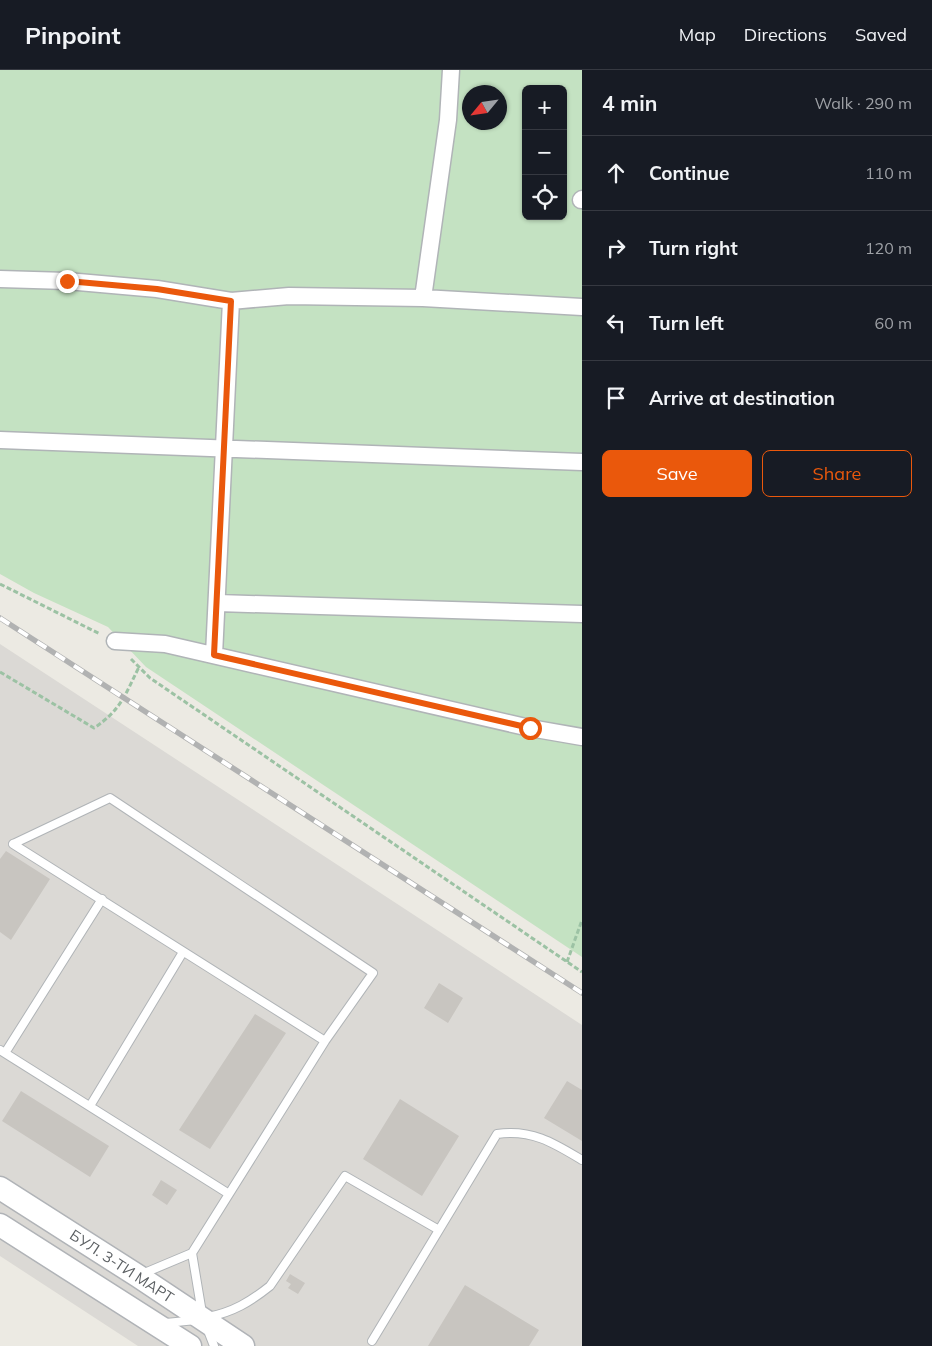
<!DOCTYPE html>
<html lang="en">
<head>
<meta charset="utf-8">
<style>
  body { margin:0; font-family:Mulish,sans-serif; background:#242831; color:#f1f3f6 }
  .controls { position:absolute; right:15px; top:15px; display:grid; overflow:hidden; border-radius:8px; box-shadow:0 1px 4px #0004 }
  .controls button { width:45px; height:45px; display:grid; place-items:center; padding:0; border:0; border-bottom:1px solid #363941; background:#171b24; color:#f1f3f6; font:25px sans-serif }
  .compass { position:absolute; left:462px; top:15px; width:45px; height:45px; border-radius:50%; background:#171b24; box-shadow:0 1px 4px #0004; rotate:241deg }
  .stop { position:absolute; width:15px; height:15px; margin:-11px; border:4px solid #ea580c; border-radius:50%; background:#fff }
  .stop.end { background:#ea580c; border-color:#fff; box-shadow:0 1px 5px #0008 }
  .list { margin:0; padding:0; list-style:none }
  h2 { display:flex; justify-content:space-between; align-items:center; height:65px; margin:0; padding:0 20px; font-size:21px }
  h2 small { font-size:16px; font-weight:400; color:#9ea1a6 }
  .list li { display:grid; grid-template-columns:32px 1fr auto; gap:15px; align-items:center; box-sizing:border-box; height:75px; padding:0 20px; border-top:1px solid #363941 }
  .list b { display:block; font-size:19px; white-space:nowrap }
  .list em { font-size:16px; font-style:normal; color:#9ea1a6 }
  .actions { display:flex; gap:10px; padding:15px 20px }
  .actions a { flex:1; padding:11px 0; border:1px solid #ea580c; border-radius:8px; text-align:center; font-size:18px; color:#ea580c }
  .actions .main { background:#ea580c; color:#fff }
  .icon { flex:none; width:28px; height:28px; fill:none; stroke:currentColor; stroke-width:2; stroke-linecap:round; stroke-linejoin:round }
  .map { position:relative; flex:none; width:582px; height:1276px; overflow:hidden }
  header { display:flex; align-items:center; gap:30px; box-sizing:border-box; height:70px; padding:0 25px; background:#171b24; border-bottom:1px solid #363941 }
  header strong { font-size:24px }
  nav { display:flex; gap:28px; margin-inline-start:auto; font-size:18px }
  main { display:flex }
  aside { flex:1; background:#171b24 }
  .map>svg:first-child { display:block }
</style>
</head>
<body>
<header>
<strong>Pinpoint</strong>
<nav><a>Map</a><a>Directions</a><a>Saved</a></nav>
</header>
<main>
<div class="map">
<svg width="582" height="1276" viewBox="0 0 582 1276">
  <rect width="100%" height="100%" fill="#eceae3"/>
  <path fill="#dbd9d5" d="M0 574 582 955V1276H138L0 1186Z"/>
  <path fill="#c4e2c2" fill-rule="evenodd" d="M0 0H582V887L146 597 108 557 34 523 0 504ZM526 19H563V146H526ZM470 22H500V52H470Z"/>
  <path fill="#c8c5c0" d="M6 781 50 809 11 870 0 862V789Z
    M439 913 463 928 448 953 424 938Z
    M255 944 286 963 210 1079 179 1060Z
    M567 1011 582 1020V1071L544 1048Z
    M21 1021 109 1076 90 1107 2 1051Z
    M400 1029 459 1066 422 1126 363 1089Z
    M161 1110 177 1120 167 1135 152 1125Z
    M290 1204 305 1213 298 1224 288 1218 291 1214 286 1211Z
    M465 1215 539 1260 529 1276H428Z"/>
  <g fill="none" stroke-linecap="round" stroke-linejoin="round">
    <g stroke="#b0b4b7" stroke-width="10">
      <path id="lane" d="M13 774 325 971 192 1183 142 1204
        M13 774 110 728 373 903 325 971
        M0 980 229 1124
        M5 983 102 829
        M90 1036 183 882
        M192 1183 202 1243
        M208 1247C233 1242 250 1232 270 1216L345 1106 439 1160 497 1064C532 1059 554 1073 582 1090
        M166 1253 196 1250
        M207 1258 214 1276
        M372 1271 439 1160"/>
    </g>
    <g stroke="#b0b4b7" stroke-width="19">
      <path id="street" d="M581 130 582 129
        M0 209 67 211 157 219 231 231 289 226 423 228 582 237
        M423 228 448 50 451 0
        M0 370 582 392
        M218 533 582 544
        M115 571 165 574 530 658 582 667
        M214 585 231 231"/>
    </g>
    <g stroke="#b0b3b7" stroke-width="25">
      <path id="secondary" d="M0 1118 138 1206 243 1276
        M0 1155 190 1276"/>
    </g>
    <path stroke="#9cc2a4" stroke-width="3" stroke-dasharray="5 2.5" stroke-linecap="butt" d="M0 514 100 564
      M131 589 150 608 582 902
      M0 602 94 658C121 640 125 625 139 597
      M567 892 582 850"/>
    <use href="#lane" stroke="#fff" stroke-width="8"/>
    <use href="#street" stroke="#fff" stroke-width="16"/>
    <use href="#secondary" stroke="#fff" stroke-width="22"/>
    <g stroke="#b1b2b2" stroke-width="5.5">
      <path id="rail" d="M0 548 582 923"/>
    </g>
    <use href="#rail" stroke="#fff" stroke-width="4" stroke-dasharray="11" stroke-linecap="butt"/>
  </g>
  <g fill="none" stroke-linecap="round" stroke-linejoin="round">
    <path stroke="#ea580c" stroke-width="6" d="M67 211 157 219 231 231 214 585 530 658"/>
  </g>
  <g text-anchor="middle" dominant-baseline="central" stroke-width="4" stroke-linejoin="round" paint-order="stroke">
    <g font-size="15" fill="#5b5f62" stroke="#fff">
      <text transform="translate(122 1196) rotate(33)">БУЛ. 3-ТИ МАРТ</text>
    </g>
  </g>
</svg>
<div class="controls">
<button>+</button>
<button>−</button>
<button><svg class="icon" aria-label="locate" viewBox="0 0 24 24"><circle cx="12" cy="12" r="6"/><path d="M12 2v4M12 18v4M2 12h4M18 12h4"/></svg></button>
</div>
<svg class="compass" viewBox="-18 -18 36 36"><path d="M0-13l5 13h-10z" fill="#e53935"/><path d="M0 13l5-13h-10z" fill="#9ea1a6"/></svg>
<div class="stop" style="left:530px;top:658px"></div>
<div class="stop end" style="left:67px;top:211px"></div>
</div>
<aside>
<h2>4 min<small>Walk · 290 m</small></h2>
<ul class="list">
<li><svg class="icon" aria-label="ahead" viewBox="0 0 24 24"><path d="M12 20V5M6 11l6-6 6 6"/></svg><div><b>Continue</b></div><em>110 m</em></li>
<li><svg class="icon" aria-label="right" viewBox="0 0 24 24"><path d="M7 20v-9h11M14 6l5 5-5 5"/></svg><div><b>Turn right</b></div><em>120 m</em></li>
<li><svg class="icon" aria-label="left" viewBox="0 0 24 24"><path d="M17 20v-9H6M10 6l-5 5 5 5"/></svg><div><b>Turn left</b></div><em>60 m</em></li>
<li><svg class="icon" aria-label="arrive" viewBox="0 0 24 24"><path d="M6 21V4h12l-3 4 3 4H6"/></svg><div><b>Arrive at destination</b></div></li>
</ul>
<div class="actions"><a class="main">Save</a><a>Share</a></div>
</aside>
</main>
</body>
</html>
